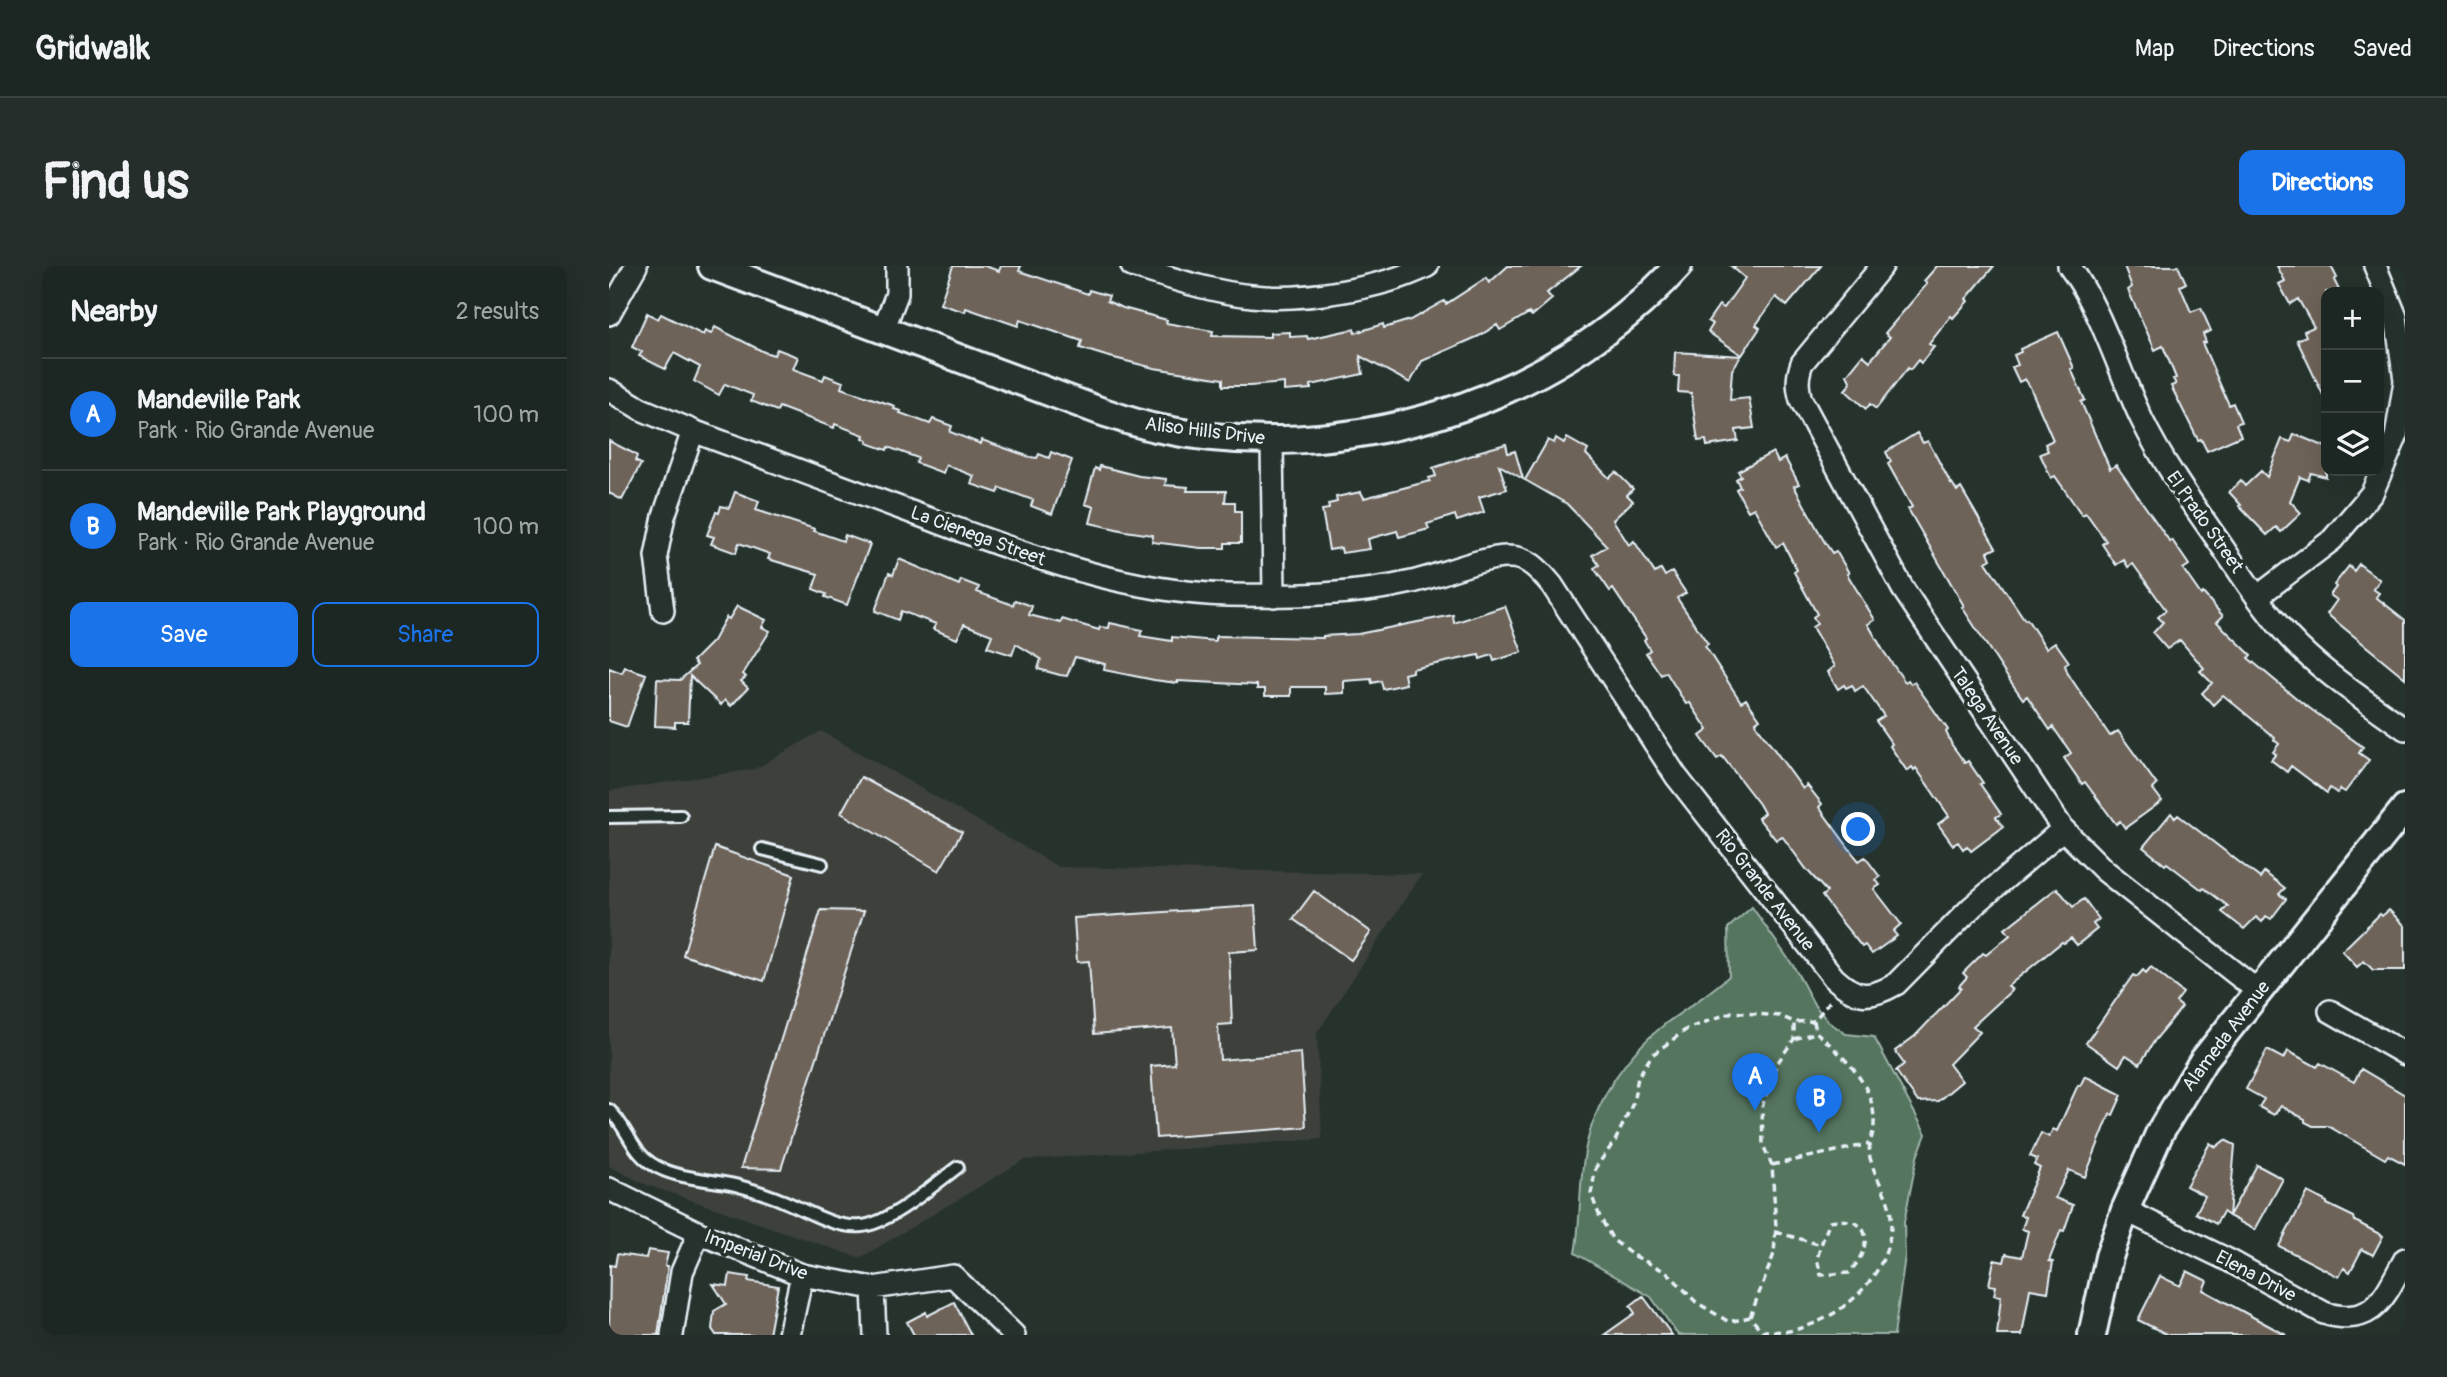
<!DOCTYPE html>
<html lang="en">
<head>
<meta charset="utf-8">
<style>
  body { margin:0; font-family:Pangolin,sans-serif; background:#252e2a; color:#f1f3f6 }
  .controls { position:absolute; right:21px; top:21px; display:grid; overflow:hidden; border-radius:14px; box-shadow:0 7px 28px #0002 }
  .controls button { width:63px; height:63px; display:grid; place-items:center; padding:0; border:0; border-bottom:2px solid #3a4340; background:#1c2622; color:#f1f3f6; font:35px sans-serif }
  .you { position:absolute; left:1250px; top:564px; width:24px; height:24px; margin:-18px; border:5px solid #fff; border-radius:50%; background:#1a73e8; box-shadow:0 0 0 10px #1a73e833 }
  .badge { display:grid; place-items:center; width:46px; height:46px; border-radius:50%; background:#1a73e8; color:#fff; font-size:23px; font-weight:700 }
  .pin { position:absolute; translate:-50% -58px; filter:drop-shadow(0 2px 4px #0008) }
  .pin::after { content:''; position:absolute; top:37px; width:24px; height:21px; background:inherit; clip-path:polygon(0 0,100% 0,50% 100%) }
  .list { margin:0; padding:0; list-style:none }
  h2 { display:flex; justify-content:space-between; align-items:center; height:91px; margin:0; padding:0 28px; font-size:30px }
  h2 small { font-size:23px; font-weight:400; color:#a0a5a5 }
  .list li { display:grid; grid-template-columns:46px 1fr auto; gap:21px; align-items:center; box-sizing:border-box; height:112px; padding:0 28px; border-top:2px solid #3a4340 }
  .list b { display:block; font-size:26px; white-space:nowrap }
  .list p { margin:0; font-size:23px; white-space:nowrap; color:#a0a5a5 }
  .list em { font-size:23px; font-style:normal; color:#a0a5a5 }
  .actions { display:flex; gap:14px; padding:21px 28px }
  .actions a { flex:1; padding:16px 0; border:2px solid #1a73e8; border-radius:14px; text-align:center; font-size:24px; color:#1a73e8 }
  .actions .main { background:#1a73e8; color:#fff }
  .icon { flex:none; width:38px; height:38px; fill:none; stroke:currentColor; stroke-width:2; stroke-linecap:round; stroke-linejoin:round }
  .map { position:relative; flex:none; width:1796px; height:1069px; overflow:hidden; border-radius:14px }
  header { display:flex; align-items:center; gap:42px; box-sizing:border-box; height:98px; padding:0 35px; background:#1c2622; border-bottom:2px solid #3a4340 }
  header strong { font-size:33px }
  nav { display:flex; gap:38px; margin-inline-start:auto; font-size:24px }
  .intro { display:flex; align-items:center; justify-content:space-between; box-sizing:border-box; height:168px; padding:0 42px }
  h1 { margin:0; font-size:49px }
  .button { padding:18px 32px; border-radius:14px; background:#1a73e8; color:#fff; font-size:24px; font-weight:700 }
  main { display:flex; gap:42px; padding:0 42px }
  aside { flex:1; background:#1c2622; border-radius:14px; box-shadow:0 7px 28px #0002 }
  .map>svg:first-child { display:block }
</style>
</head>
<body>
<header>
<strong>Gridwalk</strong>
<nav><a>Map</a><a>Directions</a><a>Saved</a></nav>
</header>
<div class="intro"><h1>Find us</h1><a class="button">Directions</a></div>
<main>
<aside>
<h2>Nearby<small>2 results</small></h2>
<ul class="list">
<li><span class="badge">A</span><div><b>Mandeville Park</b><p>Park · Rio Grande Avenue</p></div><em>100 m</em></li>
<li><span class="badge">B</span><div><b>Mandeville Park Playground</b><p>Park · Rio Grande Avenue</p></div><em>100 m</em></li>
</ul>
<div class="actions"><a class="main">Save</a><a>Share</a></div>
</aside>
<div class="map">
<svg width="1796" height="1069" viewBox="0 0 1796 1069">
  <rect width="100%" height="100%" fill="#26332d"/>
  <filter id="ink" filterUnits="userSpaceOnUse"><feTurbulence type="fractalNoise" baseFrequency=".0143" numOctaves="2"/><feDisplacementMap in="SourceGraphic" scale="14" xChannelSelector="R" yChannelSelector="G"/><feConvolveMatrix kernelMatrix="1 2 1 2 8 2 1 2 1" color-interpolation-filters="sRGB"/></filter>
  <g filter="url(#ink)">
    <path fill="#3c413a" d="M212 465 450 601 813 608 708 767 713 873 415 894 251 992 35 918 0 900V525L146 503Z"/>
    <path fill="#54755e" stroke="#9eb3ab" stroke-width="2" d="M1143 641 1185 701 1206 740 1220 756 1237 768 1265 771 1317 868 1308 891 1295 956 1296 990 1285 1069H1069L1042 1031 966 987C973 950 969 912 978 876 989 830 1019 787 1056 758 1078 742 1100 728 1120 710L1119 662Z"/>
    <path fill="#6e6359" stroke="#e8f1f8" stroke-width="2" d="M344 0H376L390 5 392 0H412L410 5 479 28 480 24 500 30 498 35 514 42 558 54 557 57 604 65 603 70 661 71V67L681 66V71L698 70 699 73 745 63 746 67 774 58 775 62 801 54 835 35 837 38 877 12 880 17 899 0H972L938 27 943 33 923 50 920 47 891 64 888 59 870 70 813 95 801 117 751 90 754 108 702 119V123L675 125V117L641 120H614V113L545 102 497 90 471 82 473 75 411 54 409 60 357 42 356 46 331 38Z
      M1122 0H1212L1178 40 1167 31 1147 59 1151 62 1133 89 1099 66 1104 58 1099 55 1110 39 1115 42 1136 12Z
      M1328 0H1385L1357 33 1359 35 1344 52 1342 50 1320 78 1325 81 1312 97 1309 94 1301 104 1299 102 1267 143 1261 138 1257 143 1236 124 1242 117 1238 109 1254 89 1261 95 1281 71 1276 67 1318 18 1315 15Z
      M1515 0H1569L1577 17 1571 20 1582 46 1592 42 1602 65 1594 68 1597 76 1593 77 1620 139 1624 137 1632 156 1627 158 1632 170 1598 185 1592 173 1589 174 1562 120 1567 118 1564 113 1567 112 1554 80 1546 84 1519 24 1523 21Z
      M1668 0H1722L1728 12 1725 14 1731 26H1717V135L1688 74 1697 70 1695 65 1705 61 1689 33 1681 38 1670 18 1676 15Z
      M38 47 49 53 52 48 94 69 96 65 102 68 106 61 155 86 165 89 168 83 189 91 184 103 214 114 216 109 234 116 232 122 286 140 285 143 292 145 291 147 321 158 324 153 343 160 341 166 372 178 373 174 421 191 428 192 430 188 440 192 442 186 463 194 443 248 422 240 424 234 391 222 389 227 362 218 365 210 337 199 334 207 307 197 309 192 279 181 278 184 258 177 259 174 254 172 255 169 226 158 225 162 170 141 168 145 142 135 144 129 116 118 110 129 85 115 91 101 65 87 56 103 30 90 33 86 23 81Z
      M1449 66 1465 102 1462 103 1476 134 1472 136 1501 203 1507 199 1561 276 1563 274 1580 299 1574 303 1592 329 1594 327 1614 350 1608 356 1642 389 1639 392 1692 436 1754 481 1750 487 1760 494 1736 526 1731 523 1728 527 1721 522 1718 527 1682 500 1678 506 1662 494 1667 488 1664 486 1670 478 1665 474 1666 472 1614 429 1604 439 1593 427 1603 417 1591 405 1595 402 1571 374 1558 383 1544 367 1554 356 1549 351 1557 344 1524 298 1519 301 1515 294 1507 299 1493 278 1497 275 1477 247 1473 249 1446 210 1442 212 1431 188 1439 185 1436 178 1444 174 1421 121 1416 113 1410 116 1403 101 1409 99 1405 89 1412 86 1411 83Z
      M1066 86 1132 90 1123 104 1121 134 1140 132 1145 162 1127 164 1129 175 1098 180 1097 174 1089 175 1082 127 1069 126 1070 110H1065Z
      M1308 167 1314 177 1319 175 1342 218 1343 217 1348 225 1352 222 1387 282 1379 286 1382 293 1377 296 1416 354 1418 353 1437 382 1446 376 1460 396 1456 399 1459 408 1501 470 1509 465 1548 519 1544 523 1553 535 1516 562 1511 555 1507 558 1476 516 1473 518 1455 492 1462 487 1444 461 1441 464 1418 430 1414 433 1397 409 1353 341 1355 340 1299 243 1303 241 1279 198 1282 196 1277 186Z
      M1685 168 1717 181V211L1702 207 1699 214 1691 211 1681 235 1692 247 1672 266 1667 261 1658 269 1630 240 1632 239 1620 226 1632 215 1636 220 1652 205 1658 211 1673 173 1682 176Z
      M947 172 955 177 958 172 979 184 977 188 1000 212 1007 206 1024 223 1018 229 1024 235 1004 254 1020 279 1025 275 1046 307 1052 303 1056 310 1063 306 1077 327 1068 332 1099 378 1096 380 1132 436 1137 433 1151 453 1147 456 1148 460 1194 523 1198 519 1213 538 1210 541 1245 589 1250 595 1256 591 1271 611 1267 614 1271 619 1265 623 1292 658 1284 665 1288 670 1263 688 1256 679 1253 681 1231 654 1213 630 1218 626 1198 604 1173 570 1167 574 1149 552 1155 547 1150 538 1113 490 1108 493 1091 470 1099 464 1081 437 1077 438 1057 406 1052 409 1037 387 1041 384 1035 374 1037 372 1004 323 1001 325 985 302 990 299 983 289 998 280 958 238 916 214 939 174 945 177Z
      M0 175 22 186 28 190 26 195 32 198 13 234 0 227Z
      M897 178 899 187 906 185 914 213 890 199 898 223 870 231 875 246 848 255 846 249 818 258 820 263 790 271 788 265 759 273 761 283 733 287 732 282 720 284 713 244 720 243 719 238 728 236 727 231 752 226 755 232 821 215 820 212 827 210 824 202 870 187 868 186Z
      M1164 186 1169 196 1176 192 1190 218 1185 220 1215 275 1223 287 1227 285 1240 307 1238 308 1266 354 1259 358 1275 386 1296 416 1299 414 1302 418 1305 416 1339 464 1337 466 1343 479 1356 497 1359 495 1374 517 1371 518 1392 548 1387 551 1394 561 1362 585 1358 580 1354 583 1349 576 1344 579 1329 558 1340 550 1307 502 1305 504 1303 501 1298 505 1281 480 1283 478 1267 455 1275 450 1254 420 1246 425 1243 419 1237 422 1235 419 1229 423 1219 406 1226 400 1203 361 1208 358 1204 351 1208 348 1185 306 1188 304 1174 277 1167 281 1145 242 1139 245 1127 223 1131 221 1127 213 1132 210 1129 205Z
      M491 200 530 210 557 213 556 219 579 221 578 225H617L616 236H626V245H632V277H616V282H592L543 276 544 269 516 265 481 257 485 241 476 238 486 202 490 204Z
      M126 226 150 235 147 244 206 263 205 265 234 275 236 269 261 278 238 339 216 331 217 328 204 323 209 308 159 293 161 288 130 277 127 287 102 278 105 271 98 269 107 246 110 247 112 240 120 242Z
      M290 293 350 319 352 314 370 321 368 326 404 339 406 334 423 340 420 349 452 357 453 353 490 364 491 361 500 362 501 357 533 364 531 370 563 375V371L606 375 607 370 714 372V370L749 368 844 349 845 357 896 340 913 386 885 395 883 389 871 393 870 389 803 403V406L795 408 797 418 774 423 772 415 763 417 762 413 735 415V427L716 428V421H682V430H656V423H648V419L569 415V417L545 414 495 404 496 398 466 391 458 410 451 409 429 403 432 393 407 378 403 389 378 381 383 369 355 358 348 373 324 363 327 358 292 345 289 354 266 345 280 307 284 309Z
      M1750 298 1771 314 1764 323 1770 327 1767 331 1796 354V412L1718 348 1728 334 1721 329 1727 321 1725 319 1740 300 1745 305Z
      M128 340 157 354 153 361 161 365 134 408 137 411 132 415 139 422 122 440 116 434 112 439 81 410 79 456H66V461L46 460 48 413 71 414 88 399 84 395 104 375 117 351 120 353Z
      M16 401 37 408 18 461 0 455V402L13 407Z
      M252 511 353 566 330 605 232 547Z
      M1562 547 1566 552 1569 549 1651 612 1655 606 1676 622 1670 628 1677 633 1662 653 1657 650 1653 656 1647 651 1635 663 1613 646 1619 640 1595 622 1593 624 1558 597 1556 599 1534 581Z
      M106 581 185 609 155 715 74 689Z
      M1448 622 1464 641 1475 633 1490 653 1484 658 1488 663 1468 679 1462 672 1455 677 1453 676 1399 720 1403 724 1364 760 1371 766 1340 798 1353 815 1329 835 1309 836 1287 805 1295 798 1286 785 1306 770 1352 722 1350 720 1358 711 1354 707 1374 687 1377 689 1401 669 1396 663Z
      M705 625 762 666 742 694 684 653Z
      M646 640 649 684 620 686 623 758 609 759 611 794 692 787 697 861 547 872 542 800 566 798 563 762 485 768 480 695 468 696 465 652Z
      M212 644 255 645 172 903 132 902Z
      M1780 644 1796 660V704H1764L1755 695 1748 701 1733 685 1771 648 1773 650Z
      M1542 701 1574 727 1567 736 1573 741 1546 774 1531 798 1517 789 1510 800 1477 777 1524 709 1528 711 1534 704 1537 707Z
      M1658 784 1675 793 1679 785 1708 801 1711 797 1745 816 1752 803 1796 829V898L1779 889 1776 893 1719 860H1704L1696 856V853L1672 840 1665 849 1650 841 1655 833 1637 823Z
      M1476 810 1513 829 1504 849 1501 848 1476 911 1460 904 1446 932 1464 939 1455 965 1452 964 1440 995 1444 996 1439 1026 1421 1023 1413 1069H1388L1392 1030 1385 1029 1387 1020 1380 1019 1385 994 1395 996 1397 988 1413 991 1419 965 1413 963 1417 951 1411 949 1431 902 1425 899 1428 893 1421 890 1432 867 1440 871 1444 863 1448 865 1469 819 1471 820Z
      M1616 874 1626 879 1620 950 1614 946 1607 958 1587 947 1596 930 1577 920 1601 877 1607 881Z
      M1648 899 1674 913 1646 964 1620 950Z
      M1699 926 1718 936V938L1745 951 1746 955 1774 970 1764 989 1753 983 1741 1006 1735 1002 1730 1011 1670 980Z
      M39 984 59 987 56 1000H59L49 1069H0L1 999 6 1000 8 988 37 992Z
      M1578 1005 1598 1015 1594 1024 1677 1069H1559L1529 1054 1551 1010 1571 1020Z
      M121 1008 140 1011 139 1015 169 1020 160 1069H107L103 1063 105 1045 117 1038 104 1018 119 1020Z
      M1034 1030 1063 1069H995L1026 1047 1021 1040Z
      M345 1036 362 1069H305L298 1056 317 1046 318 1050Z"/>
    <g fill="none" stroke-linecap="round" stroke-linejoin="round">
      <g stroke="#e8f1f8" stroke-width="16">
        <path id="service" d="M0 551 72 550
          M153 583 213 598
          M0 844C18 860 22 885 43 898 66 913 100 913 126 919 141 923 158 928 172 934 197 944 226 963 253 960 280 958 326 918 349 901"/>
      </g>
      <g stroke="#e8f1f8" stroke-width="26">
        <path id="minor" d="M523 0C562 12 602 26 643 30 692 36 774 22 818 0
          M1273 0 1193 97C1188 111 1188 120 1192 134L1294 323 1454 563 1495 604 1650 726
          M1460 0C1492 42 1510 106 1533 154 1554 197 1582 236 1610 276 1632 308 1653 341 1679 370 1713 407 1756 434 1796 463
          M1766 0 1787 51 1796 114
          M0 48 27 0
          M274 64 288 28V0
          M0 124 32 143 84 165C162 194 240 223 318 252 415 288 513 326 619 329 681 330 742 330 803 316 829 310 876 290 900 291 920 291 931 305 943 319L1067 510 1225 712C1248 733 1261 733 1287 718L1363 641 1454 563
          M663 174 665 330
          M1648 331 1723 274 1763 227 1787 171 1796 115
          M54 345 47 290 55 250 84 165
          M1721 745 1796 788
          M0 923 90 967 193 1009 264 1022 344 1010 405 1069
          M1516 944 1621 995 1715 1047C1765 1062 1775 1031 1796 993
          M264 1022 266 1069
          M63 1069 73 1006 90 967
          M180 1069 193 1009"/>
      </g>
      <g stroke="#e8f1f8" stroke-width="32">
        <path id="tertiary" d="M103 0 491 145C510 151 528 158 547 162 732 202 941 141 1069 0
          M1483 1069 1500 991 1516 944 1551 866 1594 795 1796 542"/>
      </g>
      <path stroke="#e8f1f8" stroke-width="3.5" stroke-dasharray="7 5" stroke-linecap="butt" d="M1205 755 1207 766C1234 790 1267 819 1265 859 1264 872 1257 882 1262 895 1267 914 1281 931 1282 951 1285 1007 1233 1055 1180 1065 1171 1066 1162 1065 1153 1065L1141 1051 1120 1056 1087 1036 1059 1007 1022 988 1004 974 991 951 982 928 987 901 1006 875 1024 837 1029 811 1043 789 1078 763 1123 746 1171 750 1185 756 1205 755 1221 735
        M1185 773 1206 767
        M1163 899 1260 878
        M1167 966 1212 979 1221 955C1266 949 1263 981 1240 1007L1212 1009 1208 993 1212 979
        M1141 1051 1165 988 1167 961 1163 899 1154 879 1153 841 1167 799 1185 773V756"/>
      <use href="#service" stroke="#26332d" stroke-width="10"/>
      <use href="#minor" stroke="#26332d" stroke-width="21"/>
      <use href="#tertiary" stroke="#26332d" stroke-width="26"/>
    </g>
  </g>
  <g text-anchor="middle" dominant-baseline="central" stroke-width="7" stroke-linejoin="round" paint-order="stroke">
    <g font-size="19" fill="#e8f1f8" stroke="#26332d">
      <text transform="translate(596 165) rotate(7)">Aliso Hills Drive</text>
      <text transform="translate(1596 256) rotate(55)">El Prado Street</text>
      <text transform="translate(369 270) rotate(20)">La Cienega Street</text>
      <text transform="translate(1378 450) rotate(56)">Talega Avenue</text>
      <text transform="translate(1156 624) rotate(52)">Rio Grande Avenue</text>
      <text transform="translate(1617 770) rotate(-53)">Alameda Avenue</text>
      <text transform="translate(147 989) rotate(21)">Imperial Drive</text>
      <text transform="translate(1647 1010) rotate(28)">Elena Drive</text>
    </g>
  </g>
</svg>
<div class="controls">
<button>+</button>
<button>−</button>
<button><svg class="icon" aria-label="layers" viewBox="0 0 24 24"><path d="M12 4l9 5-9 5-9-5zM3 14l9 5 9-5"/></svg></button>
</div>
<div class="you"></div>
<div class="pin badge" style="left:1146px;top:845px">A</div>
<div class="pin badge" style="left:1210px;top:867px">B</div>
</div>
</main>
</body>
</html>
